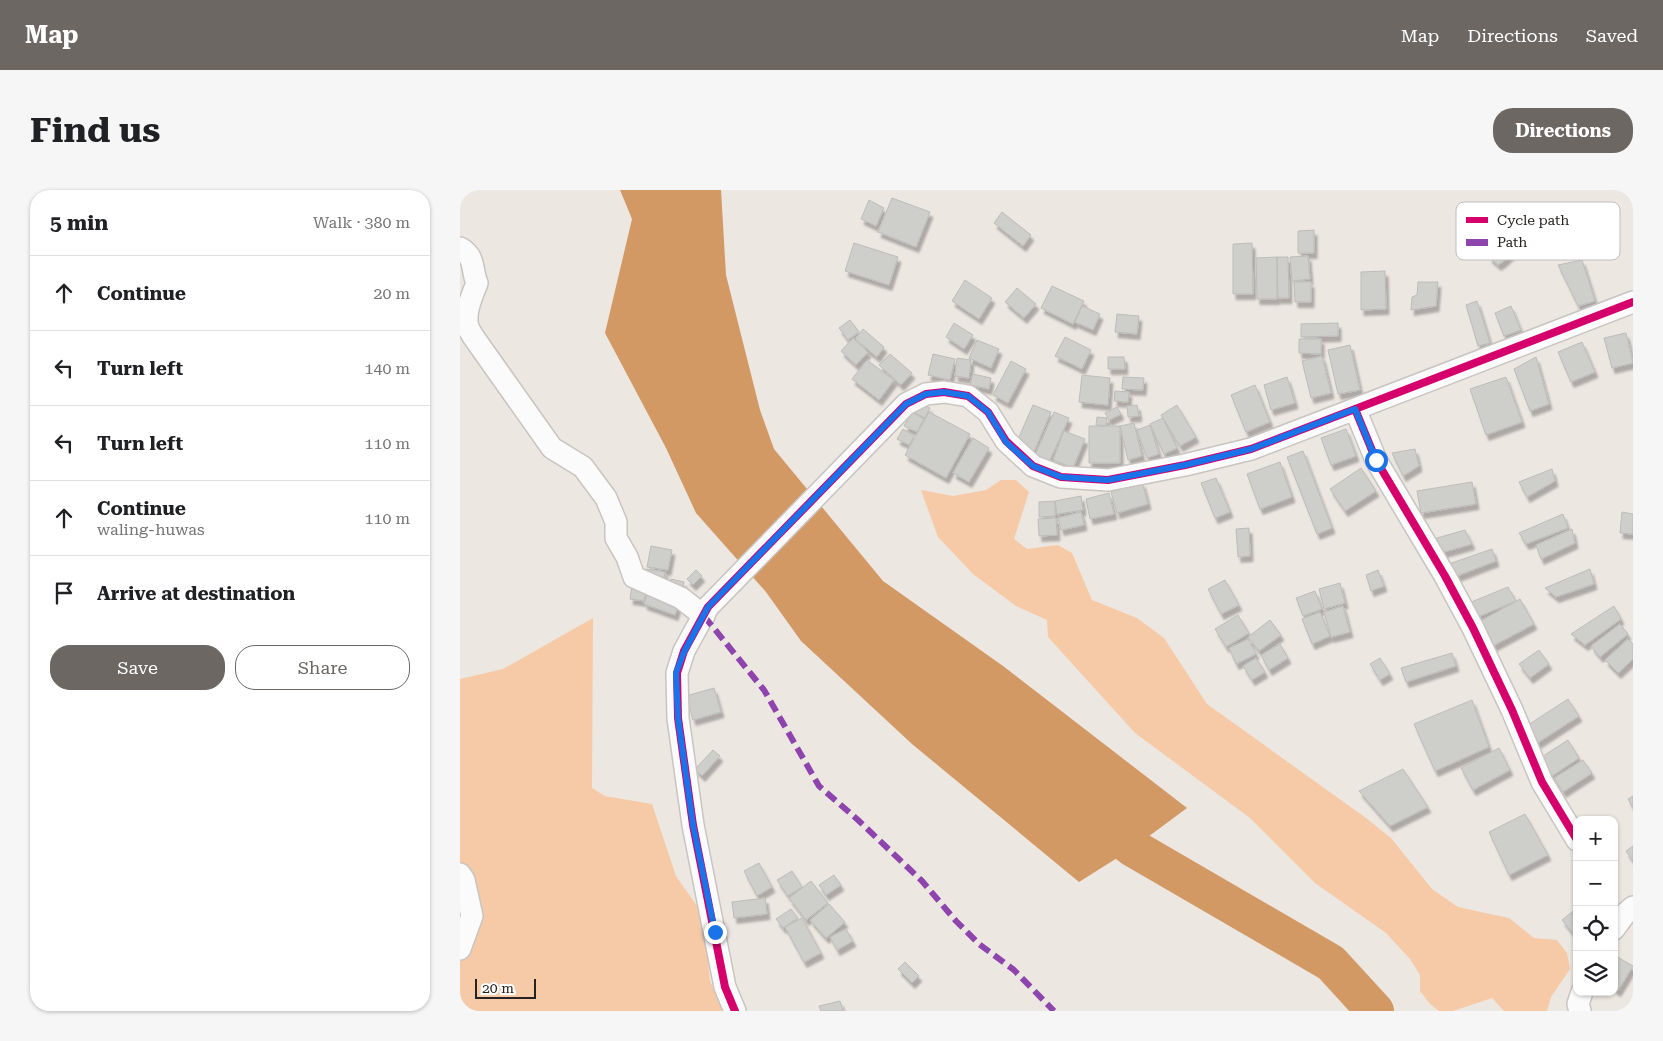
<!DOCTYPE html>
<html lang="en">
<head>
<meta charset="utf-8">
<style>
  body { margin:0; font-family:"Roboto Serif",serif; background:#f6f6f6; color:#202124 }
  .controls { position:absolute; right:15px; bottom:15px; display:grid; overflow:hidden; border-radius:10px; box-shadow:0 1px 4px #0004 }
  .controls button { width:45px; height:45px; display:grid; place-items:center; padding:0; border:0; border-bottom:1px solid #e0e0e0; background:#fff; color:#202124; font:25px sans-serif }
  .scale { position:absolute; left:15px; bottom:12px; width:61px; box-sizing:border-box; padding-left:5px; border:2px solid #26221f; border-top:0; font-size:14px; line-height:18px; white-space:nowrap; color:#26221f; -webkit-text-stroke:4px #fff; paint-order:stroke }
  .stop { position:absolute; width:15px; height:15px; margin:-11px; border:4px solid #1a73e8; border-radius:50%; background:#fff }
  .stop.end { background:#1a73e8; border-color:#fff; box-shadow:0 1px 5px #0008 }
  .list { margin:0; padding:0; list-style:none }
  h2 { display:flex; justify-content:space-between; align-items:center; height:65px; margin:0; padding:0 20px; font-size:21px }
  h2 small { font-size:16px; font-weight:400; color:#757577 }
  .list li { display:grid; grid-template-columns:32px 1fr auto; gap:15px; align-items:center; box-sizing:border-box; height:75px; padding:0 20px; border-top:1px solid #e0e0e0 }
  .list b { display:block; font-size:19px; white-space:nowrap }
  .list p { margin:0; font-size:16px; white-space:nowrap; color:#757577 }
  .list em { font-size:16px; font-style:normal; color:#757577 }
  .actions { display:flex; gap:10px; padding:15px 20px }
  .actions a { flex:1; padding:11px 0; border:1px solid #6c6763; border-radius:20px; text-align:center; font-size:18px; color:#6c6763 }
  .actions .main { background:#6c6763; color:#fff }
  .icon { flex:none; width:28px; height:28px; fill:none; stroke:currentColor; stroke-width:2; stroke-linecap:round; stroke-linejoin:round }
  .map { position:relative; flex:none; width:1173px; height:821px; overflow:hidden; border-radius:20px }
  header { display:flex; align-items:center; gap:30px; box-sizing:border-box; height:70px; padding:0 25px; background:#6c6763; color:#fff }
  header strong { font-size:24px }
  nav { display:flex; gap:28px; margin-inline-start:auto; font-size:18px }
  .intro { display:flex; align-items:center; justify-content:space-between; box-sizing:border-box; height:120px; padding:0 30px }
  h1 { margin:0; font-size:35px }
  .button { padding:12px 22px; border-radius:20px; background:#6c6763; color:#fff; font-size:18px; font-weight:700 }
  main { display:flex; gap:30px; padding:0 30px }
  aside { flex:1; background:#fff; border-radius:20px; box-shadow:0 1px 4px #0004 }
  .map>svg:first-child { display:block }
</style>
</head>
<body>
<header>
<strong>Map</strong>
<nav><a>Map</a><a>Directions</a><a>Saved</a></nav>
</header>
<div class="intro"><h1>Find us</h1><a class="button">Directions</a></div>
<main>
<aside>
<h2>5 min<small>Walk · 380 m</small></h2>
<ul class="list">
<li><svg class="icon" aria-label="ahead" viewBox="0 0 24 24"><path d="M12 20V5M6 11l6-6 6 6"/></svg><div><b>Continue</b></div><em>20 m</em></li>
<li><svg class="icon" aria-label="left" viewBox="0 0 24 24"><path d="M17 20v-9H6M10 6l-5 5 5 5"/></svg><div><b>Turn left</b></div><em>140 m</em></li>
<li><svg class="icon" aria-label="left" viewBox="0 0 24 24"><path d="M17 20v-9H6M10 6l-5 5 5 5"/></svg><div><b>Turn left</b></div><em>110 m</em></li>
<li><svg class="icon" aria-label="ahead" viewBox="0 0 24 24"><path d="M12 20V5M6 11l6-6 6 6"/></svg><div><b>Continue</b><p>waling-huwas</p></div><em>110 m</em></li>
<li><svg class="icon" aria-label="arrive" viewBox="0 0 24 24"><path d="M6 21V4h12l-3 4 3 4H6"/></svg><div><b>Arrive at destination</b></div></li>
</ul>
<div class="actions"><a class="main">Save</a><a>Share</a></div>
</aside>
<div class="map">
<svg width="1173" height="821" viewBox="0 0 1173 821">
  <defs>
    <filter id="shadow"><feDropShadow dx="3" dy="5.5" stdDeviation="1" flood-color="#0004"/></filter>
  </defs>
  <rect width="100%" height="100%" fill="#ede7e2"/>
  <path fill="#f6caa7" d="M541 290H556L569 302 554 349 567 359 598 355 612 363 632 410 677 428 704 448 747 514 906 628 931 648 972 699 998 717 1049 728 1074 748 1097 750 1107 763 1110 779 1091 807 1087 821H1044L1032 808 993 821H979L970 814 960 801V785L950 769 926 743 855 693 790 628 675 543 588 447 587 430 556 416 513 384 478 347 461 300 493 306 526 300Z
    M133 428 132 598 145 606 192 614 216 686 244 726 250 791 264 821H0V489L43 479Z"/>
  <path fill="#d29965" d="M160 0H261L266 85 300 220 314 259 423 391 543 476 727 618 673 658 619 692 452 554 341 451 306 402 236 323 206 258 145 143 172 29Z"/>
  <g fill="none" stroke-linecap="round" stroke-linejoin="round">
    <path stroke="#d29965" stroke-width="38" d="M632 627 673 658 871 773 915 821"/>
  </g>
  <path fill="#cececb" stroke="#bcbcba" filter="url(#shadow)" d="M432 8 470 22 456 57 418 42Z
    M409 10 424 18 416 36 401 29Z
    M542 22 571 45 563 56 534 33Z
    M1065 37 1072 44 1044 71 1038 75 1029 67 1052 40Z
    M854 40V63H838V41Z
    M394 53 438 67 429 95 385 81Z
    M792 53 793 104H773V54Z
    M848 66 850 89 832 91 830 67Z
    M817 67H828L829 108H818Z
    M817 67V109H797L796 68Z
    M1122 70 1135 111 1118 116 1098 75Z
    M925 81 926 119 901 120V82Z
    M505 90 532 108 519 129 492 111Z
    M834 92H851V112H835Z
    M958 92H978L976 116 951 120 952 107 957 105Z
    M592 96 624 111 613 134 581 118Z
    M557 98 576 114 564 128 545 112Z
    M1017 111 1030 153 1018 156 1006 115Z
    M622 116 640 124 633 140 615 132Z
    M1051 116 1061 140 1044 146 1035 123Z
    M657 124 679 126 677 144 655 142Z
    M390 130 399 142 388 150 379 138Z
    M494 133 513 145 504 159 486 147Z
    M878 133V146L841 147V134Z
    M403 139 424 157 417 167 395 149Z
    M1166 143 1173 173 1152 178 1144 148Z
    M605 147 631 160 622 179 595 166Z
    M393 148 408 162 396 175 381 161Z
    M839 149H861V164L839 163Z
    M517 150 539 159 531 178 509 168Z
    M1122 152 1135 182 1111 192 1098 162Z
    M890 155 900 200 878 204 868 160Z
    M430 164 452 183 441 195 419 175Z
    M473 164 495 169 490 190 468 185Z
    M862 166 871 203 851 208 842 171Z
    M648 167H664L665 179H648Z
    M1076 167 1089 214 1070 221 1054 179Z
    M497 168 511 170 509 188 495 186Z
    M407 170 434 190 419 210 392 189Z
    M551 171 566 179 548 213 533 205Z
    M513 184 531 188 529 199 510 195Z
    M622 185 650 188 648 215 619 212Z
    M663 187 684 188 683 200 662 199Z
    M827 187 835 213 811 220 804 195Z
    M1046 187 1062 232 1026 245 1010 199Z
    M795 195 810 232 786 242 771 205Z
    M655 201 669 202 668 212 654 211Z
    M460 213 470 218 465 228 455 223Z
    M573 215 591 222 573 264 555 256Z
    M677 215 679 226 668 227 667 216Z
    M717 215 736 247 720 256 701 225Z
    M657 217 661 224 649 230 645 223Z
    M452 222 464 229 457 242 444 236Z
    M469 222 510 244 486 288 445 265Z
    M594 222 609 228 589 272 575 265Z
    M637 227 647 228 646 236 636 235Z
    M703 228 717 258 704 264 690 234Z
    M674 233 682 266 668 270 660 236Z
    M690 235 699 264 687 268 677 240Z
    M629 236H660V273H629Z
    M443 239 454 246 449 255 437 249Z
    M886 239 896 266 871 275 861 248Z
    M604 241 625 249 613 278 593 270Z
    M513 248 529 258 509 292 493 283Z
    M955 259 959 276 943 286 932 263Z
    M843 261 872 338 857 344 827 267Z
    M820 272 832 307 800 319 787 284Z
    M901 278 916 301 885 321 870 299Z
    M1092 279 1095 291 1067 307 1059 292Z
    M756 288 770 322 755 328 741 293Z
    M682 292 688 314 657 323 651 302Z
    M1012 292 1016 314 961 323 957 301Z
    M649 303 654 324 630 329 626 309Z
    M621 306 623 320 597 324 595 311Z
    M595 311V326L579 327V312Z
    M621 322 624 335 601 340 598 328Z
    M1162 322 1173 324V344L1160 343Z
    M1103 324 1108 338 1066 354 1059 343Z
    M596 328 597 345 579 346 578 329Z
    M789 338 790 366 778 367 776 339Z
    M1112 339 1115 353 1081 369 1076 355Z
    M1005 340 1012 354 977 364 970 350Z
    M191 356 212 360 208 380 187 377Z
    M1032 359 1036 371 997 386 986 375Z
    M186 379 205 382 203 394 184 390Z
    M1130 379 1134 394 1096 407 1085 398Z
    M236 380 242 386 233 395 227 389Z
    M918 380 924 396 911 401 906 385Z
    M211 389 224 392 222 403 209 400Z
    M765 390 779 415 761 424 748 399Z
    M880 393 885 413 864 419 859 399Z
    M172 395 187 397 184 411 170 409Z
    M1048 397 1056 411 1020 426 1009 413Z
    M189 398 220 409 215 425 184 414Z
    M855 401 862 419 843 426 836 408Z
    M1060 409 1074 434 1031 457 1017 433Z
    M883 416 890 442 871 447 864 422Z
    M1154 416 1161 429 1125 455 1111 444Z
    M860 422 870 446 852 454 842 429Z
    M778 425 789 443 766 457 755 439Z
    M810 430 821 445 799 461 788 447Z
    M1160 434 1168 444 1140 467 1131 456Z
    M788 449 796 464 776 474 769 458Z
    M1168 449 1173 454V469L1158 483 1145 470Z
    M820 454 828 468 809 480 801 465Z
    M1079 460 1089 474 1070 488 1059 474Z
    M992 463 996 476 946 492 941 478Z
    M796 468 805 482 792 490 783 476Z
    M920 468 930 484 920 490 910 474Z
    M254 498 261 522 233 530 226 506Z
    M1108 509 1119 526 1076 554 1065 537Z
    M1012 510 1029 557 975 581 954 534Z
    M1108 550 1119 568 1092 586 1080 568Z
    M1039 558 1050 580 1013 600 1001 578Z
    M253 560 260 566 242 586 235 579Z
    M1123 570 1132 583 1103 602 1094 588Z
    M943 579 968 617 930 636 899 601Z
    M1173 606V618L1168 609Z
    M1065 624 1088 665 1049 685 1029 642Z
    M1173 656V671L1166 661Z
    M299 673 312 697 297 706 284 681Z
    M332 681 342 697 328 706 317 690Z
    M374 685 381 695 366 705 359 695Z
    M351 691 368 713 346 730 329 708Z
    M305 708 307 724 274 728 272 712Z
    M369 714 385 732 366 748 350 730Z
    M1117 718V748L1102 730Z
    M331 719 338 728 323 738 316 729Z
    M342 728 361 763 344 772 325 737Z
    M386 739 393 751 377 760 370 747Z
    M1154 765 1173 776 1158 801 1154 799Z
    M445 772 459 786 452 793 438 779Z
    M380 811 383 821H361L359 816Z"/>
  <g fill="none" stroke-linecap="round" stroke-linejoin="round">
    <g stroke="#c9c4c0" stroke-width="24">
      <path id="minor" d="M0 58C16 67 11 79 17 93 12 106 4 123 8 137 10 142 14 148 17 152L92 258 123 277 146 308 156 332V348L167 367 174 387 221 408 244 426
        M895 219 916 270 985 386 1013 438 1052 520 1082 592 1117 650
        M0 684 4 690 12 726 0 759
        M1154 739 1165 724 1173 717
        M275 821 265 797 233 635 218 528 217 483 224 461 248 417 446 214 466 204 484 202 508 206 528 222 546 251 573 276 601 287 648 290 725 275 791 259 1173 112
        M1120 821 1118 814 1122 802"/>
    </g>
    <use href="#minor" stroke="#fcfbfb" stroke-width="21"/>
    <path stroke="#8e44ad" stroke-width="6" stroke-dasharray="12 6" stroke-linecap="butt" d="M244 426 304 500 359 596 398 630 462 691 496 731 519 754 554 780 594 821"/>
    <g stroke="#fff" stroke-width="11">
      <path id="cycleway" d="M895 219 916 270 985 386 1013 438 1052 520 1082 592 1117 650
        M275 821 265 797 233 635 218 528 217 483 224 461 248 417 446 214 466 204 484 202 508 206 528 222 546 251 573 276 601 287 648 290 725 275 791 259 1173 112"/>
    </g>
    <use href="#cycleway" stroke="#d6006c" stroke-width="8"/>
  </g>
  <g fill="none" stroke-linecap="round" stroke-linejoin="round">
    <path stroke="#1a73e8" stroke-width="6" d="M255 742 233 635 218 528 216 483 224 462 248 417 446 214 466 204 484 202 508 206 528 222 546 252 573 276 601 287 648 290 725 275 791 259 895 219 916 270"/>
  </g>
  <rect x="996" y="12" width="164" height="58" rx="8" fill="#fff" stroke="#bebdbc" stroke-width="1"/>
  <rect x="1006" y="27" width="22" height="6" fill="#d6006c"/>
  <rect x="1006" y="49" width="22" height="7" fill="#8e44ad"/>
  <g font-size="14" fill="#26221f">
    <text x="1037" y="35">Cycle path</text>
    <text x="1037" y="57">Path</text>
  </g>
</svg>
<div class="controls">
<button>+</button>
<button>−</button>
<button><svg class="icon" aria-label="locate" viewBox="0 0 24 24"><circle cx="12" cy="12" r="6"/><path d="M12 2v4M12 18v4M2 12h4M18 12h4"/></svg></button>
<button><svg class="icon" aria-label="layers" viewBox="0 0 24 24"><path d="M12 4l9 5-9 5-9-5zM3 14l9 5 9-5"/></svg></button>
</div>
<div class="scale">20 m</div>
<div class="stop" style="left:916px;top:270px"></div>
<div class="stop end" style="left:255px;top:742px"></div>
</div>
</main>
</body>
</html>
